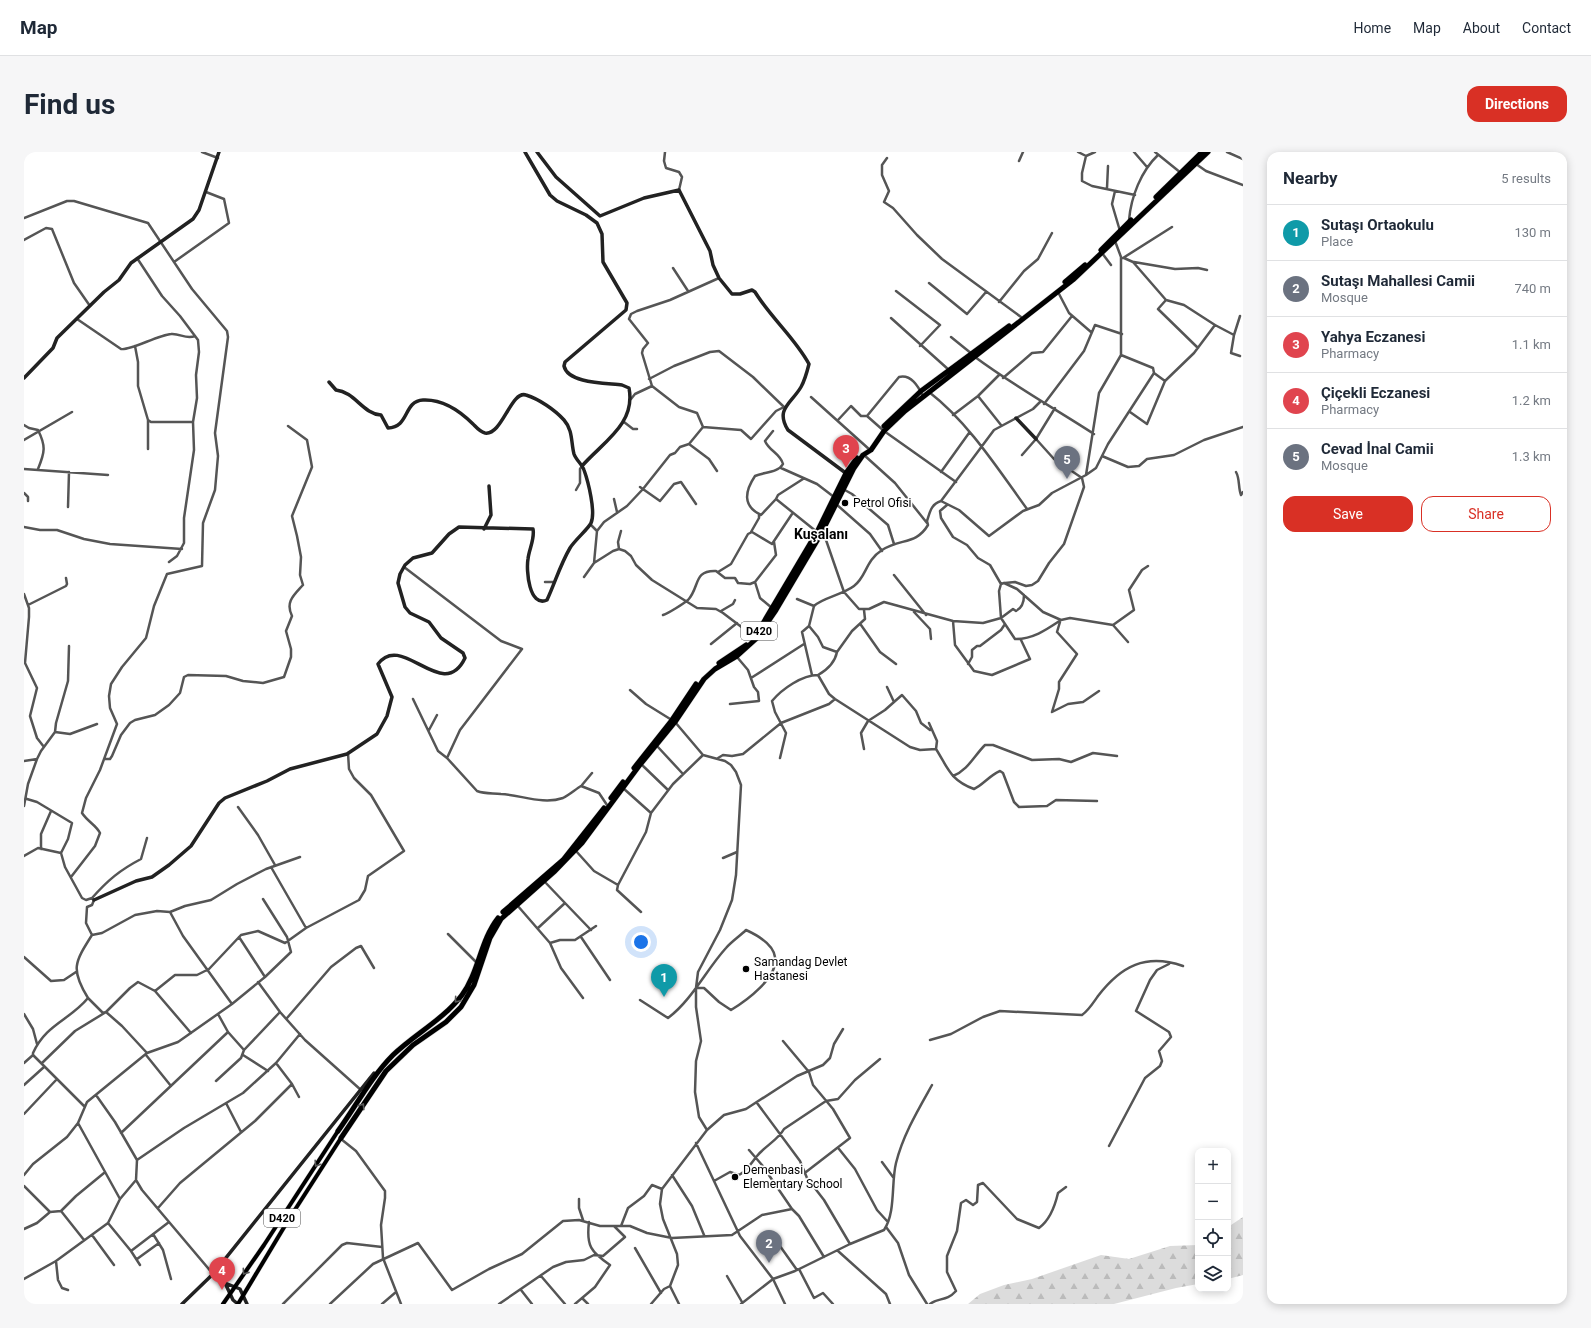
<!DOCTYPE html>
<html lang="en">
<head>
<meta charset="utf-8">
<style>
  body { margin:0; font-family:Roboto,sans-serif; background:#f6f6f7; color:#1f2937 }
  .controls { position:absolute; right:12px; bottom:12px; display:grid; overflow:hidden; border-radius:8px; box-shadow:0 2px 10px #0003 }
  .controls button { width:36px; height:36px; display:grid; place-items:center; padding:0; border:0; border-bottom:1px solid #e0e1e3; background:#fff; color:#1f2937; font:20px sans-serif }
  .you { position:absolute; left:617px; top:790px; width:14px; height:14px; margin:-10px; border:3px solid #fff; border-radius:50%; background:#1a73e8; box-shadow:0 0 0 6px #1a73e833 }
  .badge { display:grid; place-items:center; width:26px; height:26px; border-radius:50%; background:#d93025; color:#fff; font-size:13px; font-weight:700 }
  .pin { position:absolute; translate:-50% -33px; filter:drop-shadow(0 1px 2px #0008) }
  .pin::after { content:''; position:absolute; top:21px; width:14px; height:12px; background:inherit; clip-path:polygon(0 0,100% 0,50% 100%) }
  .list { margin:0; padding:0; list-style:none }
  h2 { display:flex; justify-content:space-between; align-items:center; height:52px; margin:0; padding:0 16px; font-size:17px }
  h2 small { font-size:13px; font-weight:400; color:#747a83 }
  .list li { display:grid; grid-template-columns:26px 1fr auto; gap:12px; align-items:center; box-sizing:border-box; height:56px; padding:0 16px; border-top:1px solid #e0e1e3 }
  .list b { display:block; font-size:15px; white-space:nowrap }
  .list p { margin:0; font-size:13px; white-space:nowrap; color:#747a83 }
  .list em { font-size:13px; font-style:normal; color:#747a83 }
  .actions { display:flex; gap:8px; padding:12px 16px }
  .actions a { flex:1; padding:9px 0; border:1px solid #d93025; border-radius:12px; text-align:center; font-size:14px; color:#d93025 }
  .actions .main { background:#d93025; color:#fff }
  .icon { flex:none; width:22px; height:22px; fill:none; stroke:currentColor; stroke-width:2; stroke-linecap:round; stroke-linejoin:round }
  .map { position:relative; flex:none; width:1219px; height:1152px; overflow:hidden; border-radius:12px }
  header { display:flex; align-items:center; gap:24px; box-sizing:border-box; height:56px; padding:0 20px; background:#fff; border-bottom:1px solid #e0e1e3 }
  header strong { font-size:19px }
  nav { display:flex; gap:22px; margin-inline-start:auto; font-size:14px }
  .intro { display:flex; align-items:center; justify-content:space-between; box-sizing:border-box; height:96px; padding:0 24px }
  h1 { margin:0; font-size:28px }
  .button { padding:10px 18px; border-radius:12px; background:#d93025; color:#fff; font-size:14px; font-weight:700 }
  main { display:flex; gap:24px; padding:0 24px }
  aside { flex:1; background:#fff; border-radius:12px; box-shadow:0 2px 10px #0003 }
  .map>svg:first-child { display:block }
</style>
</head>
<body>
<header>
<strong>Map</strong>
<nav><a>Home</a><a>Map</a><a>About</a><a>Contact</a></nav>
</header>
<div class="intro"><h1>Find us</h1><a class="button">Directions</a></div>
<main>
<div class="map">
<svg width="1219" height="1152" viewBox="0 0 1219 1152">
  <defs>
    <pattern id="forest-firs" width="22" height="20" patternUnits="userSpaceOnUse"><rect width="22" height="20" fill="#dcdcdc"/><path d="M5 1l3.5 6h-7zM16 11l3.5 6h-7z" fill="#bbb"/></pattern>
  </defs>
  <rect width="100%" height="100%" fill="#fff"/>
  <path fill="url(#forest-firs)" d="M1219 1065V1123L1204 1127V1075Z
    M1174 1093V1132L1152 1136 1090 1152H944L956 1142 980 1133 1008 1127 1077 1103 1105 1107 1146 1094Z"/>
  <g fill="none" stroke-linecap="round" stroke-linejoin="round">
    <g stroke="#dbdbdb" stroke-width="5">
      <path id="primary" d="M199 1152 240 1093 314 979
        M214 1152 265 1067 317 986"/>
    </g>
    <g stroke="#dbdbdb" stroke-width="6">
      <path id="highway" d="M1132 45 1178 0
        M1077 98 1107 68
        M1041 130 1061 113
        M860 274 897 239 985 174
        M738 473 793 380 822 321 833 306
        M695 511 722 493
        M610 616 648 568 672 532
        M587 646 599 630
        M479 760 539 708 580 656
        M314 979C332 954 347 925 369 903 391 882 420 867 438 843 455 820 456 789 474 766
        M317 986 362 919 389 893 422 870 437 855 450 833 466 786 477 767 530 720 558 691 615 614 651 570 680 527 691 517 713 504 733 486 752 458 797 382 830 316 839 303 847 298 860 279 881 259 1050 127 1184 0"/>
    </g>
    <path stroke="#555" stroke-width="2.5" d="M178 0 194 6
      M641 0 640 9 642 16 655 20 658 25 655 38
      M1054 0 1062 4 1071 0
      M1110 0 1123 15
      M1131 0 1157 21
      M1203 0 1219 7
      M1062 4 1058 21V29L1068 34 1111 43
      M863 6 858 13V23L865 39 860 50 869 56 893 83 918 107 997 165V169
      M995 9 999 0
      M1172 12 1182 19 1219 33
      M1083 36 1084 14
      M1091 39 1088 52 1096 79
      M0 66 43 49H50L124 71 168 137 203 179 204 185 191 281 194 304 191 338 179 371 178 414 143 422 130 454 122 486 98 515 87 532 85 544 86 556 93 572 76 618 62 646 58 661C64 670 72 673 76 681L71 694 47 725
      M1105 68C1107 45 1117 19 1134 3
      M0 88 22 76 28 77 50 131 66 154
      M1078 101 1087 113
      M113 106 138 144 156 164 174 188 175 200 172 223 173 246 169 270 170 298 160 366V391L153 404 145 410
      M1099 106 1148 75
      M1100 106 1109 110 1142 148 1160 153 1191 173 1210 183 1207 201 1216 204
      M150 110 205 71 200 47 182 40
      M1110 110 1151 117 1174 116 1183 118
      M649 116 664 139
      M905 131 943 162 962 140
      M872 139 916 173 896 194
      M1034 140 1045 161 1067 180
      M1142 148 1134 157 1174 196
      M975 150 1000 119 1014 107 1028 81
      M867 166 925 218
      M53 167 97 197C106 199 134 183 147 182 156 181 162 188 171 184
      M1210 183 1216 164
      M927 185 948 202
      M111 194 114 210V234L124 268 127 270H169
      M1097 203 1129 216 1130 221 1141 229
      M951 205C990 234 1030 256 1070 282
      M979 226 1008 201 1019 200 1048 164
      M625 227 650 214 686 200 695 199 729 225 760 255 752 259 727 287 717 278 679 275 665 292 656 295 651 301 646 303 619 337 603 354 580 370 573 379 570 411 589 399 595 397 601 399 607 404 612 413 628 428 673 456 692 457 699 461 732 486
      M905 240C944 270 974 317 1003 357
      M954 244 977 273
      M787 245 846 298
      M607 247 611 242 628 234
      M1020 252 1060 199 1071 173 1098 182
      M1106 260 1123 272 1141 229 1170 201 1191 173
      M929 263 954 244 975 223
      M843 264 875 225C887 222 894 234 899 244
      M124 268V297
      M814 268 827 254 837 264H843L860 279 932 330
      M600 270 609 277H613
      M0 273 5 276 14 278C22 294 21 300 14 317
      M679 275 673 261 655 255 628 234 618 201 619 197 624 191 605 167 607 162 613 159 646 148 695 126
      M749 279 741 289C745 299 756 301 759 312 754 321 740 320 731 324 721 339 718 354 737 363L752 347
      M0 288 48 260
      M665 292 685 307 693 319
      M840 303 871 331 903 371
      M998 303 1012 287 1031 256
      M1078 304 1104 315 1115 314 1123 307 1150 303 1180 288 1219 275
      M757 316 793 332 810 345
      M0 317 84 323
      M917 320 945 281
      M1212 320C1216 327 1214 335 1217 343L1219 340
      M1062 323 1072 316 1084 292 1130 221
      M779 327 754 343 752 347 793 380
      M616 335 636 349 650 332 657 330 672 352
      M819 337 828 342 864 373 870 392
      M552 338 556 331V317L558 314
      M0 341 4 345V349
      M590 347 593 360
      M917 349 970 278 1009 257 1016 250
      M812 352 846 382 858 399
      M923 353 916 359 917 366 929 385 943 393 954 406 966 413 977 432
      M44 355 45 320
      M567 373 573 379
      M0 375 16 378H33L60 387 86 392 158 397
      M727 380 735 366V362
      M797 383 802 388 820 440 835 457H845L860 450 929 469 959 471 977 466 989 457 992 459C998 456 1000 449 1000 443
      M595 397 594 390 597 379
      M380 415 477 489 498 497 436 578 423 606
      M694 420 707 412 724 382 728 380 748 392 768 362
      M870 423 902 463
      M560 425 570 411
      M521 430H529
      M731 430 752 403 750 390
      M981 431 991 430 1002 434 1008 433 1014 429 1025 411 1040 392 1060 335 1058 326 1030 307 1012 287
      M0 442 5 456V465L1 511 13 536 6 564 13 586 20 595
      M773 447 790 454
      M4 453 42 434 43 432 42 426
      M697 459 709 452 711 448
      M890 460 906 477 907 487
      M639 463C645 461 659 452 664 448 676 435 669 418 692 419L701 426H711L714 431 726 432 731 430 736 446 748 456
      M1037 468C1022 478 1009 487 991 487L977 466 975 439 977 432 980 431 993 437 1019 460 1037 468 1046 466 1089 473 1104 490
      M929 469 931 493 950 519 968 523 1006 507 997 488
      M1036 470 1033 480 1053 502 1035 530V537L1028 560 1044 552 1059 550 1075 539
      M837 473 856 500 872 512
      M1089 473 1110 458 1105 438 1118 418 1124 414
      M785 474 794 485 799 495 813 500 828 479 841 467 840 458
      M687 492 713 471
      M944 512 948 505V498L953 494H956L977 478 981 472
      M788 523 778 480 785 474 790 454C798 446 818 443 830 434 843 424 841 409 858 398 877 386 892 393 904 373L903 369C906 360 907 352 917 349L935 358 965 384 999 359 1015 353 1028 341 1062 323 1075 241 1097 203V105L1091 89
      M794 523C803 518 811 510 813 500
      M727 526 780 492
      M606 538 622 552 651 570 679 603 701 609 707 613 712 620 717 633 712 723 708 748 696 778 674 820 672 836V855L677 889 672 909 671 940 675 965 683 978
      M389 547 414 599 423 606 453 639C461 642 468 641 477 642 497 643 519 653 539 646 545 643 552 637 557 634L575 641 583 653
      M870 550 878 543 892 559 897 571 906 578
      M706 552 735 549 734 540 730 535 724 518 713 505
      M405 578 413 563
      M31 580 46 582 73 572
      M633 594 659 622
      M840 597 837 581 844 569 861 558 870 550 863 535
      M912 597C924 616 926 628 950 637 959 633 966 623 976 619L979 621 990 650 995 655 1023 654 1032 648 1073 649
      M694 606 699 603 708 604 719 602 757 571 805 552 811 547
      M756 606 762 581 751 560 748 549C758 537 778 523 794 523L805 542 811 547 886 595 896 598 912 597 913 589 905 571
      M80 607H86L88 604 97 583 106 571 111 568 131 563 145 553 156 541 160 525 164 523 202 524 219 529 239 531 260 525 267 505V497L262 479 268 464C261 450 270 443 279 433L276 423 277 405 273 384 268 364 288 315 283 288 264 274
      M0 609 13 607
      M617 612 644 638
      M929 624C944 618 950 604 961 593H969L1008 608 1035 607 1047 610 1069 601 1093 604
      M558 633 568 621
      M599 636 627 661
      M3 647 13 650 48 671 44 687 37 701
      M0 654 4 632 13 607 17 599 31 580 32 571 44 529 45 494
      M214 655 234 683 251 713
      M17 697V682L27 659
      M552 699 570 719 594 733
      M0 704 14 696 37 701 41 715 58 746 62 748 68 746
      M699 706 713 700
      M247 715 282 776
      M541 751 567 778
      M493 753 526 791 537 816 559 846
      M146 760 159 784 208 852
      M617 760 593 738 594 733 622 680 627 661 649 632 679 603
      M514 776 541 751 520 729
      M424 782 453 811
      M68 783 78 781 111 763 133 759 146 760 161 754 187 748 213 732 242 717 276 705
      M215 785 241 825
      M557 785 586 828
      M526 791 536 788H551L572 774
      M0 805 27 829 40 828 52 820
      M234 830 256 860 281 888 337 938
      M131 839 151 823H173L185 817 217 783 234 779 261 791 282 776 335 748 341 738 344 724 380 699 347 643 330 626 325 617 324 601
      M64 846 79 861 82 860 98 874 123 901
      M616 848 644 866C668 848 682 818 702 796 708 789 716 784 722 778 733 783 749 792 751 805 755 825 722 849 707 858L695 850 680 836H672
      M0 862 9 877 13 892
      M263 866 307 815 332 796 337 794 350 816
      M906 888 927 882 959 865 976 859 1058 863C1065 858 1069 851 1074 844 1097 814 1122 801 1159 814
      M759 889 785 920
      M220 898 256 860
      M122 903 147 934
      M219 903 244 919
      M0 911 9 903
      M18 911 51 879 82 860 106 836 114 830 131 839 167 881
      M192 929 217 906 220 898 204 880 194 862
      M268 932 275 945
      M0 933 20 915
      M72 943 91 970 113 1008 112 1028 118 1038 189 1122
      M202 951 217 980
      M733 951 776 1009 783 1026 800 1048 826 1092
      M60 954 9 903V901C22 872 46 868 64 846 46 817 51 810 68 783L62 771 63 755 68 753 70 748 68 746C84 728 96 718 117 707L123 686
      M0 962 33 927
      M54 971 96 1047
      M97 981 204 880
      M317 987 332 999 361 1039V1046L357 1073 359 1106 377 1152
      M672 991 716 1084 749 1127 761 1152
      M1085 994 1121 926 1136 914 1138 909 1135 899 1147 885 1145 880 1112 859 1126 828 1133 818 1145 812
      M815 997 831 1017 853 1058 863 1069
      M725 998 738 1013 768 1057
      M113 1008 160 976 219 941 252 911 276 882
      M858 1010 869 1025
      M782 1020 826 986 809 957 789 933 785 920
      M0 1023 9 1012 43 985 54 971 63 950 123 901 154 890 208 852 241 825 267 800 263 785 239 747
      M648 1023 668 1054 680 1083
      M690 1029 706 1020 715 1023C724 1018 727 1011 733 1004 741 994 754 988 760 977L802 949 814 947 831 928 856 907
      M0 1034 26 1060
      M555 1047V1056L559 1068
      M134 1056 156 1031 231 969 268 932 252 911
      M37 1059 52 1044 80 1021
      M84 1071 107 1099 116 1113
      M597 1074 604 1056 620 1044 628 1033 638 1037
      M862 1075 874 1091 885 1123 903 1152
      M0 1077 13 1071 26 1060 37 1059 60 1088
      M746 1080 773 1118
      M129 1082 139 1098 147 1127
      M68 1083 90 1113
      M611 1096 637 1141
      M107 1099 145 1070
      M814 1099 862 1142 866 1152
      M113 1107 135 1091
      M32 1109 34 1128 38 1136 44 1138
      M775 1117 790 1146 799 1141 809 1152
      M517 1124 541 1152
      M703 1124 718 1150
      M0 1127 32 1109 84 1071 96 1047 112 1028
      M646 1134 655 1152
      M497 1138 508 1152
      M559 1147 564 1152
      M259 1152 318 1093 323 1091 358 1095
      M306 1152 349 1112 394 1091 428 1138 465 1117 498 1102 539 1069 555 1068 576 1074H606L623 1081 648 1086 708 1083 738 1063 768 1057 775 1064 800 1105
      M358 1152 372 1140
      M475 1152 529 1115 542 1110 560 1108 570 1103 579 1104 601 1085 590 1074
      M551 1152 571 1135 586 1113C567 1100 562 1094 565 1070
      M627 1152 640 1137 646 1134 654 1113 653 1102 639 1067 636 1052 638 1037 683 978 700 963 722 957 773 924 799 913 806 906 810 892 819 877
      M717 1152 749 1127 771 1119 826 1092 860 1078C872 1060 867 1031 872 1011 879 983 894 958 908 933
      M906 1152C915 1145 922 1150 932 1139L923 1120V1104L933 1079 937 1051 942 1048 949 1053 953 1050 954 1033 959 1031 993 1067 1015 1076C1026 1068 1031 1054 1034 1041L1042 1035"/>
    <path stroke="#222" stroke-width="3.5" d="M501 0 526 43 533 49 562 63 573 71 578 82 579 110 603 151 602 158 541 210 540 214C544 232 584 231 598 233L605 236C612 272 579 290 558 314
      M513 0 532 25 576 64 620 46 655 38 686 99 689 113 695 126 708 142H716L728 138 731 140C747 166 771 186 785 212 783 220 781 228 777 235 767 252 751 257 764 278L823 322
      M0 226 29 196 33 186 80 140 95 128 107 111 169 67 175 58 195 0
      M992 266 1012 287
      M460 377 467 363 465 334
      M70 748 112 729 128 725 145 713 167 694 195 651 201 646 243 629 266 617 323 602 353 582 363 564 368 545 354 512C378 479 419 552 441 506L439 501 417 486 405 470 386 461 381 455 374 431 376 422 381 413 389 406 408 401 425 382 435 375 509 377C511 387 505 397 504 407 502 418 505 456 523 448 531 431 536 413 546 396 550 389 565 376 567 371 572 360 564 329 560 318 558 312 552 308 550 302 547 291 549 278 540 268 531 258 515 247 502 243 487 238 478 284 461 281 456 280 452 275 449 272 435 258 419 247 399 248 379 249 386 275 364 276L357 263C339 262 331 240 312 238L305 230
      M189 1122 201 1131 216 1137 223 1152
      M201 1131 209 1148 214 1152
      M158 1152 189 1122 350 921"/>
    <use href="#primary" stroke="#000" stroke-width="4"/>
    <use href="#highway" stroke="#000" stroke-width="5"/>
  </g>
  <defs><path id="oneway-chevron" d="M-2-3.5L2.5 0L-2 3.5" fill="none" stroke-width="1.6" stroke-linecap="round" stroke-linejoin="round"/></defs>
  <g stroke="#595959">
    <use href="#oneway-chevron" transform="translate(433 848) rotate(131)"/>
    <use href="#oneway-chevron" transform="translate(338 954) rotate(-57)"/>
    <use href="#oneway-chevron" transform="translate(293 1012) rotate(123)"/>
    <use href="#oneway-chevron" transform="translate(221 1120) rotate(125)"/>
  </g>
  <g fill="#000" stroke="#fff" stroke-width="1.5">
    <circle cx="821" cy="351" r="4"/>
    <circle cx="722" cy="817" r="4"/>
    <circle cx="711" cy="1025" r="4"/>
  </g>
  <g text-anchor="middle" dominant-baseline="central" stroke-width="3.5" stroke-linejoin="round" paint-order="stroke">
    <g fill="#fff" stroke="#4c4c4c" stroke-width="1">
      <rect x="717" y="470" width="36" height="18" rx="3"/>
      <rect x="240" y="1057" width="36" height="18" rx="3"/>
    </g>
    <g font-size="11" font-weight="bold" fill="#000">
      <text x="735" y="479">D420</text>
      <text x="258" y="1066">D420</text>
    </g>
    <g font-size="12" fill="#000" stroke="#fff" text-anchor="start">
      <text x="829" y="351">Petrol Ofisi</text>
      <text x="730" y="810">Samandag Devlet<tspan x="730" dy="14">Hastanesi</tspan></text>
      <text x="719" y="1018">Demenbasi<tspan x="719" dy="14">Elementary School</tspan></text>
    </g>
    <g font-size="14" font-weight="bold" fill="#000" stroke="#fff">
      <text x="797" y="382">Kuşalanı</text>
    </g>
  </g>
</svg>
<div class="controls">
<button>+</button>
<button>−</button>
<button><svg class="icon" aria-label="locate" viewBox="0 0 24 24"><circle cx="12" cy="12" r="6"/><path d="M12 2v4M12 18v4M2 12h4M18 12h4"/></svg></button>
<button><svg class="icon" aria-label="layers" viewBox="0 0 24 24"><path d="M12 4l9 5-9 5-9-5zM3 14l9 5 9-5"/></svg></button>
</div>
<div class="you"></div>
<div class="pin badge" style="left:640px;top:845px;background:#0f9aa8">1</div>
<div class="pin badge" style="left:745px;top:1111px;background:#6b7280">2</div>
<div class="pin badge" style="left:822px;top:316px;background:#e0444e">3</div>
<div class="pin badge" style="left:198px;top:1138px;background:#e0444e">4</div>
<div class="pin badge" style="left:1043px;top:327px;background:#6b7280">5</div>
</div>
<aside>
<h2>Nearby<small>5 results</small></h2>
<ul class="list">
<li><span class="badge" style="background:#0f9aa8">1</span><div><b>Sutaşı Ortaokulu</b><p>Place</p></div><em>130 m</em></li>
<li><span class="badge" style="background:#6b7280">2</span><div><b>Sutaşı Mahallesi Camii</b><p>Mosque</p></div><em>740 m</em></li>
<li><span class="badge" style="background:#e0444e">3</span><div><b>Yahya Eczanesi</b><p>Pharmacy</p></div><em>1.1 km</em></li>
<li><span class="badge" style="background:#e0444e">4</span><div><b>Çiçekli Eczanesi</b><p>Pharmacy</p></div><em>1.2 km</em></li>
<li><span class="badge" style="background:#6b7280">5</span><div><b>Cevad İnal Camii</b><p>Mosque</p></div><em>1.3 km</em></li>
</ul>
<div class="actions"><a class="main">Save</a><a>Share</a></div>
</aside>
</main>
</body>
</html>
